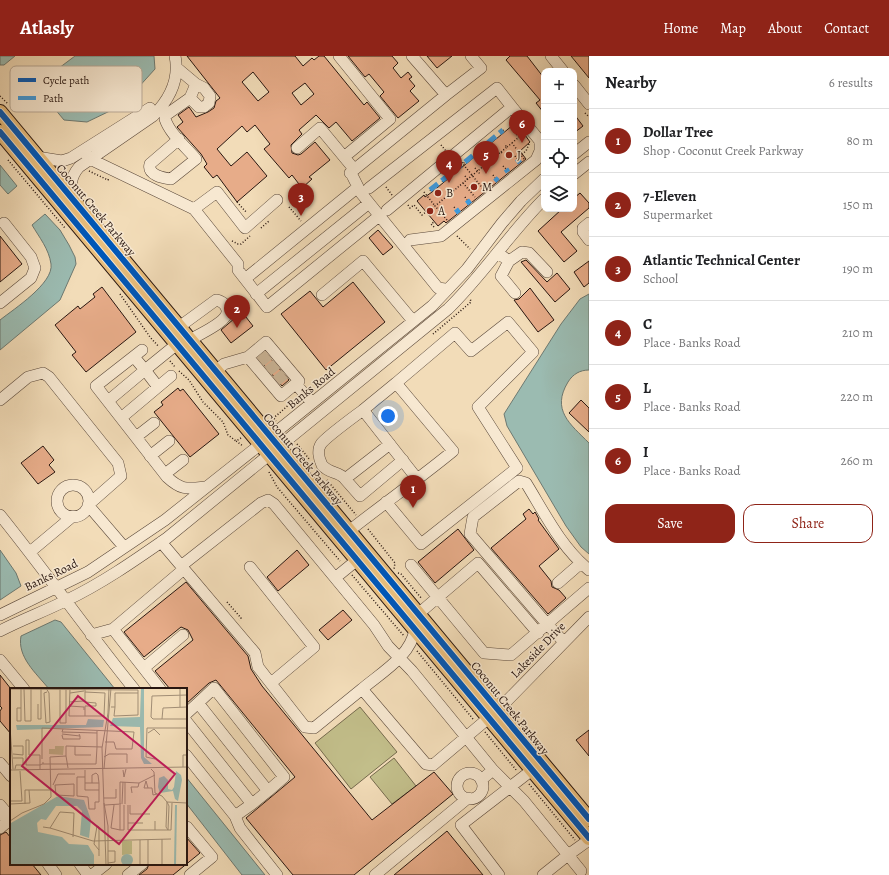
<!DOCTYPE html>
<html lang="en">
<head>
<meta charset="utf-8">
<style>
  body { margin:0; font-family:Alegreya,serif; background:#f2f2f2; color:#202124 }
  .controls { position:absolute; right:12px; top:12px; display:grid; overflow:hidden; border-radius:8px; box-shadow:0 4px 16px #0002 }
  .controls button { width:36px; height:36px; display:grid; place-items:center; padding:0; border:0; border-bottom:1px solid #e0e0e0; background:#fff; color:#202124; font:20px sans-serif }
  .you { position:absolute; left:388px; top:360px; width:14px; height:14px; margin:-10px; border:3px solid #fff; border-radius:50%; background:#1a73e8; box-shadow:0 0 0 6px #1a73e833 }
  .badge { display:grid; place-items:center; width:26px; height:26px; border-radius:50%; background:#8f2418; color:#fff; font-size:13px; font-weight:700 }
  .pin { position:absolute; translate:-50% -33px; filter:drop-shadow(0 1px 2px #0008) }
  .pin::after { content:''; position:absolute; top:21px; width:14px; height:12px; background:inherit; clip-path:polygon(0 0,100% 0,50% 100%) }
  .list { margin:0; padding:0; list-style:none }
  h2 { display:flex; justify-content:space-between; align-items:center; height:52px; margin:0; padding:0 16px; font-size:17px }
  h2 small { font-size:13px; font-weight:400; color:#757577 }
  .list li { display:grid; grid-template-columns:26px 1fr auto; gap:12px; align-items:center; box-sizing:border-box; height:64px; padding:0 16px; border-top:1px solid #e0e0e0 }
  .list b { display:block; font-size:15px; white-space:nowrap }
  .list p { margin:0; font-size:13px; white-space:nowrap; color:#757577 }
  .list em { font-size:13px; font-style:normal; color:#757577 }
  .actions { display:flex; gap:8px; padding:12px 16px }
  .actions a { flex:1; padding:9px 0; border:1px solid #8f2418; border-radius:12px; text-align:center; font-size:14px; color:#8f2418 }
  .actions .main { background:#8f2418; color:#fff }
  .icon { flex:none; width:22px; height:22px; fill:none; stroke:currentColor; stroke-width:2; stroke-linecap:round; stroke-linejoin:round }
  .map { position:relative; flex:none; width:589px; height:819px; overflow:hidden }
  header { display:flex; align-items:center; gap:24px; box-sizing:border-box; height:56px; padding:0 20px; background:#8f2418; color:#fff }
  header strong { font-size:19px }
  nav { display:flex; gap:22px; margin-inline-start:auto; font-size:14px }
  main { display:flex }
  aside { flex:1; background:#fff }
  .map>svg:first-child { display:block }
</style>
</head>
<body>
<header>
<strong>Atlasly</strong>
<nav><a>Home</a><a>Map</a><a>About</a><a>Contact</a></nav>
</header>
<main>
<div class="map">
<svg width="589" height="819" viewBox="0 0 589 819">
  <rect width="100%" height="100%" fill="#f2dcb8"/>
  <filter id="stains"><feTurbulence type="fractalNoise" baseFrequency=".005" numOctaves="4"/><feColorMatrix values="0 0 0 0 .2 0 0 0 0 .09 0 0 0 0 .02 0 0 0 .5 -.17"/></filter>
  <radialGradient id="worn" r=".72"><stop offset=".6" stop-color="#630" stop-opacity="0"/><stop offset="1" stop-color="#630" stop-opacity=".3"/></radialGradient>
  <path fill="#c2be8a" stroke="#756a4d" d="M360 651 397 696 351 733 315 687Z
    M394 702 416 730 392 748 370 721Z"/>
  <path fill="#9bbbb1" stroke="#6d7971" d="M0 0H15L4 9H0Z
    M75 0H154L155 13 136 34 114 53 87 66 64 64 54 52 46 32 59 12Z
    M0 109 17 130 8 138 0 129Z
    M45 158 60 174 69 189 75 201 76 208 60 244 0 294V264C14 253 54 227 51 208 49 193 39 181 32 169Z
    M589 238V314C580 314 573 318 568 326 551 354 570 368 589 387V498L581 491 566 470 507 370 504 358 561 268 580 243Z
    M0 494 16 517 21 530 0 544Z
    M55 564 61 566 115 633H49C36 617 17 601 21 580Z
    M186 721 265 819H242L186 747Z"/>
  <path fill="#e7ac89" stroke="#281610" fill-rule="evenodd" d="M187 0H295L303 10 312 2 314 4 319 0H324L364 49 367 46 380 62 352 85 336 66 329 72 316 59 299 74 302 78 291 89 292 97 298 99 301 98 315 86 330 104 309 121 312 123 302 132 292 119 289 122 264 93 270 88 255 69 247 76 242 70 217 93 231 110 247 96 267 120 237 146 217 119 213 122 204 111 207 108 201 98 177 71 183 66 178 59 189 51 196 61 208 56 214 52 216 45 220 42ZM253 16 269 36 258 45 242 26ZM305 27 314 38 301 49 292 37Z
    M348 0H392L398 7 393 12 401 22 408 16 412 21 409 23 415 30 410 35 419 45 398 62 380 40 384 36 369 18 365 21Z
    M427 0H452L437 12Z
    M510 0H527L544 22V57L536 47 540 44 506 4Z
    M571 0H589V22Z
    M574 58 583 70 574 77Z
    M513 69 523 81 525 79 530 86 520 95 526 103 446 167 444 165 438 170 417 145 424 139 425 141 432 136Z
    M580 137 589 147V152L561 176 577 195 564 206 538 175 562 153H574V142Z
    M378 174 393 191 383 199 369 182Z
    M0 180 22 208 0 226Z
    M526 204 547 226 557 217 570 233 555 246 521 206Z
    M589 205V227L584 231 574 216Z
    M353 226 385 266 326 314 281 258 310 235 323 251Z
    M102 231 136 276 86 316 72 299 76 296 55 269 78 250 80 253 95 241 93 238Z
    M530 232 554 264 538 276 514 244 519 243Z
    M242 256 253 270 231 287 221 274Z
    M265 296 289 324 282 330 258 302Z
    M178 332 180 335 183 333 219 378 190 401 154 356 163 349 161 346Z
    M581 344 589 352V376L569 357Z
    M43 390 54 404 49 409 55 416 38 428 21 407Z
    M529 453 533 458 535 456 539 463 538 464 559 493 539 510 551 525 552 531 559 534 566 542 548 558 491 492 526 463 523 458Z
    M458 473 474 494 435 527 418 506Z
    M297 494 309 509 278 535 267 521Z
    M186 526 248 600 251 613 262 630 372 764 434 716 453 738 354 819H293L246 762 295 721 216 624 209 627 186 648V633H170L155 615 193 584 188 574 181 571 144 601 124 576Z
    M343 554 352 564 328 584 319 574Z
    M0 619 11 633V678L0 665V655L2 652 0 650Z
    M589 674V700L576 684Z
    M447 775 483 819H394Z
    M6 776 11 782V808H32L41 819H0V779Z
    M186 781 200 797 173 819H139L147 813 149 808H186Z"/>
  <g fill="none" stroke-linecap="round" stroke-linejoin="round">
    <path stroke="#cab496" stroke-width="11" stroke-dasharray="11 5.5" stroke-linecap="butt" d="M260 306 270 298
      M268 315 278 307
      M276 325 286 317"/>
    <g stroke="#5a483a" stroke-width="12">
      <path id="minor" d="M339 0 390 63 344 101
        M551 0 563 15
        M177 12 196 28 190 42 166 59 165 63C170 78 186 91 196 103L171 123C163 122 147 119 150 108L179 83
        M574 29 589 48
        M446 39 481 12 471 0
        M190 42 199 51H204L209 47 210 40 204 32 196 28
        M297 92 320 72 354 113
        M86 98 90 103 194 153
        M574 98 589 86
        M37 101 62 105 71 102 150 52
        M350 117 446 39 412 0
        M574 118 589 106
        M353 121 361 137 438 232 445 233
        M369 132 497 32 512 51 387 154
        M74 144C71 130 69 123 79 111L153 60C170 43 180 24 175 0
        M277 144 245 172 217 136 194 153 238 208V214L267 251 379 160
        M589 167 583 172V176L589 184
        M410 184 441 180 536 104 540 95V85L512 51
        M498 197 509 205 522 196 529 197 547 216
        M509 205 501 220 515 237
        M245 223 358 131
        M256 238 369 147
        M322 239 363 205 413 265
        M0 247 31 222 35 212 31 201 4 167
        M179 271 216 244C221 245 226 248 227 254 229 266 199 278 190 284
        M266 286 299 325 281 340 248 301Z
        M142 294 96 330 167 421C181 434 186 433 205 431
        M134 301 145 314 177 288
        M216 315 224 308 248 301
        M396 327 363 354 418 424
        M296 328 312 347
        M0 344 28 321 43 317 49 321 118 407 121 420 88 449 124 491
        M108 345 145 314 158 331
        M363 354C355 360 326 381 321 388 317 394 319 403 322 409 329 418 339 415 345 423L390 388
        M121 362 171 320
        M136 381 154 367
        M150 400 169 385
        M165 418 183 404
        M345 423 360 440 403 404
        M57 445a16 16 0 1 1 32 0a16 16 0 1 1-32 0Z
        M0 459C46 516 88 576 134 633
        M349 475C383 448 419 423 453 395L396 327 455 277 471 295 508 266 533 296 478 351 517 412 421 488 386 446
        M161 486 255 597 258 611 305 671 314 672 362 633 426 708 433 709 498 654 589 561
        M30 496 73 460
        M411 509 484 597 511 599 547 568 564 586
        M181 510 261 447 268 444 274 448 374 569 388 590 412 615 493 714
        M250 511 314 591 271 627
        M589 514C561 491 545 458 526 427L519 425 473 461 470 478 547 568 589 532
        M335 522 357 504
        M558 527 581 507
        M0 559 88 516 165 464 286 368 432 250 467 213 502 167 521 145 544 123
        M417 559 478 507 538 577
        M113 573 160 633
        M0 575C21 564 43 556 65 545 101 528 134 505 167 482L448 253C483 219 509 178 544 143
        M91 579 113 573 184 513
        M0 604 24 633
        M144 612 183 579
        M362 633C382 616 411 600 415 573
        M198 647 214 632 284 721 268 735
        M186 658 198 647 268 735 252 748
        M186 665 252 748 235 760
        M186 699 235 760 240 772 277 819
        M0 707 11 720
        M457 730a13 13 0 1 1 26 0a13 13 0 1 1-26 0Z
        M481 724 493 714 524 745 568 799 543 819
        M0 749 5 755 0 759
        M0 772 11 763
        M186 772 187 771 212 801 190 819
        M48 808 56 819
        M80 808 88 819
        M581 815 568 799 589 784
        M92 819 106 808
        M128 819 142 808
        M375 819 468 742
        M499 819 461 769 532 714"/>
    </g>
    <g stroke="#281610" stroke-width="16">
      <path id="major" d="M0 56 589 763
        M0 76 589 782"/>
    </g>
    <path stroke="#281610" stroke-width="1.5" stroke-dasharray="1 2" stroke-linecap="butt" d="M0 40 8 48
      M585 57 589 61
      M503 74 505 76
      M492 84 494 86
      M512 87 519 81 516 78
      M441 89 446 95
      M507 91 512 87 521 99
      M480 94 482 95
      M501 96 507 91 504 88
      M475 98 476 100
      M515 100 517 103
      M494 101 501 96 503 98
      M524 103 521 99 526 95 529 88
      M8 104 65 172
      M460 104 463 108 465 106
      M491 104 494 101 492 98
      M461 109 463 108 484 134
      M503 110 506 113
      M475 112 480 118
      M89 115 108 124 109 122
      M454 115 456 117
      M493 119 495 122
      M465 120 468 124
      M442 125 444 126
      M463 127 475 141
      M386 131 392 139
      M430 134 432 136
      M424 136 435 150
      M465 141 467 144
      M237 146 247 157
      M408 149 410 152 414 149 422 159 426 156
      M289 151 301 165
      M454 151 456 153
      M447 164 435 150 491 104 493 107
      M434 171 431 168 434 166
      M261 172 269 165
      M457 180 470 193
      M232 185 238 188H241L250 180
      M120 238 150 281 159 291
      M433 278 471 246 470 242
      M170 305 175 311
      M179 315 189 324 203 346 223 366 228 379 236 385
      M267 358 273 361 276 360 292 346 298 344
      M270 364 273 361 276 365
      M241 382 236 385 243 390
      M297 388 310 404
      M269 416 277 431 340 505
      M327 424 356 459
      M368 473 395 507 394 513
      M398 517 401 518 422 543
      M352 519 404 580
      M227 546 241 562 239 564
      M417 595 473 663
      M485 676 517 715
      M529 728 575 784"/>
    <use href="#minor" stroke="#f7e8d1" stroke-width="11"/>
    <use href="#major" stroke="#e9be7c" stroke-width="14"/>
    <path stroke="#3d9ade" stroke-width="5" stroke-dasharray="10 5" stroke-linecap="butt" d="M517 103 520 107
      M465 106 503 74
      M506 113 508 116
      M495 122 498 125
      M430 134 461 109
      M467 144 470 148
      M456 153 459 157"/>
    <g stroke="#f7e8d1" stroke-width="8">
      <path id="cycleway" d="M0 56 589 763
        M0 76 589 782"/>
    </g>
    <use href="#cycleway" stroke="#0057b8" stroke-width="6"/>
  </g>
  <g fill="#8f2418" stroke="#f7e8d1" stroke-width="1.5">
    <circle cx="509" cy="99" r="4"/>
    <circle cx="474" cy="131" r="4"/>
    <circle cx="438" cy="137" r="4"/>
    <circle cx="430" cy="155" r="4"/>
  </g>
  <g text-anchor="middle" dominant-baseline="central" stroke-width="3" stroke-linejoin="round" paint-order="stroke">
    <g font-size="12" fill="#281610" stroke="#f7e8d1" text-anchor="start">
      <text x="517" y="99">J</text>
      <text x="482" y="131">M</text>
      <text x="446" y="137">B</text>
      <text x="438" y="155">A</text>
    </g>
    <g font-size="12" fill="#281610" stroke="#f7e8d1">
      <text transform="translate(96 154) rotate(50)">Coconut Creek Parkway</text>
      <text transform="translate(311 332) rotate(-39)">Banks Road</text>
      <text transform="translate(303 403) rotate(50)">Coconut Creek Parkway</text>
      <text transform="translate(51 519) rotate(-26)">Banks Road</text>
      <text transform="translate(538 594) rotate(-46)">Lakeside Drive</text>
      <text transform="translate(510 652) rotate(51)">Coconut Creek Parkway</text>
    </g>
  </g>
  <g transform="translate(10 632)">
    <rect width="177" height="177" fill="#f2dcb8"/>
    <path d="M45 58H54L53 67 39 66V61H45ZM112 153H122V166L112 167Z" fill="#c2be8a"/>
    <path d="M131 0H134V69L142 76H134L131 70 130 39 100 38 103 30 130 29ZM78 31 94 32 93 39 7 42 6 37H76ZM166 83 171 87 172 92 168 113 165 111 163 103 150 105 148 99 149 90 154 88 158 92V101L162 102 164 99ZM48 108 74 112 81 132 79 150 70 147 72 123 67 118H46L36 132 31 131 27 135 28 144 52 149 59 156 78 157 84 167V177H0L1 135ZM111 172a6 6 0 1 1 12 0a6 6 0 1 1-12 0Z" fill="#9bbbb1"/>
    <path fill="none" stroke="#9bbbb1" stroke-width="2" d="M165 177 166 117"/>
    <path fill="none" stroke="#a18d75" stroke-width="1" d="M36 0 39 5 40 34 36 35 34 5 37 4M0 1 128 2V27L104 28 105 19H101M14 1 15 33H21V1M50 1V35H56V1M60 1 59 28H94L95 5 75 4V1M75 4V14L86 15V18H75V28M60 5 74 3M177 7 142 8 141 29 143 31H177M59 14 74 13M28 16V31H31V1M59 18 74 19V22M105 19V5H128M170 19V0M11 20H7V33H11V1M152 31 153 20 177 19M0 39 3 81M53 41 52 44 87 45M138 45 144 41 150 47M52 46 70 48 69 46M52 47 53 51H70V48M3 58H13V67L3 66M65 58V67H81M87 59V43M56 68 58 80M94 69 99 66H117V75M3 70H13V77H6L5 81M32 71V40L124 44 122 61H106L104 54H95M145 71 136 69 137 40H177M33 76H86L87 59M173 79V67H177M30 81V67H19V52H16V77H30L32 76H33V74M94 81 101 0M141 81 144 84 145 105 152 108 157 114 177 115M0 82 177 79M113 82 114 89 116 81M75 89H67V108L78 109 79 121H85V114H89V102H75V82M115 94V116M75 95H89V102M82 95V87L86 85 88 87 89 95M129 95 145 87M64 96V108L46 107 45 97ZM43 97 48 86H65M138 100 136 93 134 100H142L143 107 147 106M94 110H106V101M0 113H12L10 83M157 114 159 118 158 142 156 139ZM94 115 98 138V177M0 116 20 115 19 102H42M15 116V102H19M110 116V94L129 95 128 99H121L122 105M112 116 113 94M95 117 111 116M104 117 101 140 110 142M110 117V142H114M118 117V135H133M120 117V126H140M0 133 12 125 34 116 41 109 40 69 56 68V58L92 59M145 133V142H161L162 115M118 135V142H145M33 139 40 140 50 124 64 125 63 149M40 140 83 153 161 151M114 142V117M152 151V177M130 152V177M138 152V177M98 163H105V174L98 175M89 168V139L87 138 84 156 89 162M96 177 92 60 98 25 99 0"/>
    <path fill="#c2185b" fill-opacity="0.15" stroke="#c2185b" stroke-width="2" d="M68 8 165 86 109 156 12 78Z"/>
    <rect width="177" height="177" fill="none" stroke="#281610" stroke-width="2"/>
  </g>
  <rect x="10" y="10" width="132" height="46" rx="6" fill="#f7e8d1" stroke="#b9a997" stroke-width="1"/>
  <rect x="18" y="22" width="18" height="4" fill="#0057b8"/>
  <rect x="18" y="40" width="18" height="4" fill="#3d9ade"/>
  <g font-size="11" fill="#281610">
    <text x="43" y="28">Cycle path</text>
    <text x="43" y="46">Path</text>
  </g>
  <rect width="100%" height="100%" filter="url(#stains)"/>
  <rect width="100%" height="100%" fill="url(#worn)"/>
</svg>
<div class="controls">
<button>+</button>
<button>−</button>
<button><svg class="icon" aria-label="locate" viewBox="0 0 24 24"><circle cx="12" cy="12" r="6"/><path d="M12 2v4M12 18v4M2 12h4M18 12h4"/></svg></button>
<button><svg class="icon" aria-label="layers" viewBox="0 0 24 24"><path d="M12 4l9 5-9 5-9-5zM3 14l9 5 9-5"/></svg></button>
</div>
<div class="you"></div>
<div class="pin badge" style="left:413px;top:452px">1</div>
<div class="pin badge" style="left:237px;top:272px">2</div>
<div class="pin badge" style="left:301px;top:160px">3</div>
<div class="pin badge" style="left:449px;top:127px">4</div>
<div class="pin badge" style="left:486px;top:118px">5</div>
<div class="pin badge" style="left:522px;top:87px">6</div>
</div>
<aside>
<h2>Nearby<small>6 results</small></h2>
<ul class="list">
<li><span class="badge">1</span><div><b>Dollar Tree</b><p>Shop · Coconut Creek Parkway</p></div><em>80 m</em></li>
<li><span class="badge">2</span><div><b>7-Eleven</b><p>Supermarket</p></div><em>150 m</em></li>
<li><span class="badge">3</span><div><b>Atlantic Technical Center</b><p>School</p></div><em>190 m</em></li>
<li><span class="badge">4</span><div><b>C</b><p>Place · Banks Road</p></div><em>210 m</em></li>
<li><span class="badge">5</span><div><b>L</b><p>Place · Banks Road</p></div><em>220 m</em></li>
<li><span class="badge">6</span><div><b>I</b><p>Place · Banks Road</p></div><em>260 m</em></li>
</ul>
<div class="actions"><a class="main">Save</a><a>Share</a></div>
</aside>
</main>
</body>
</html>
